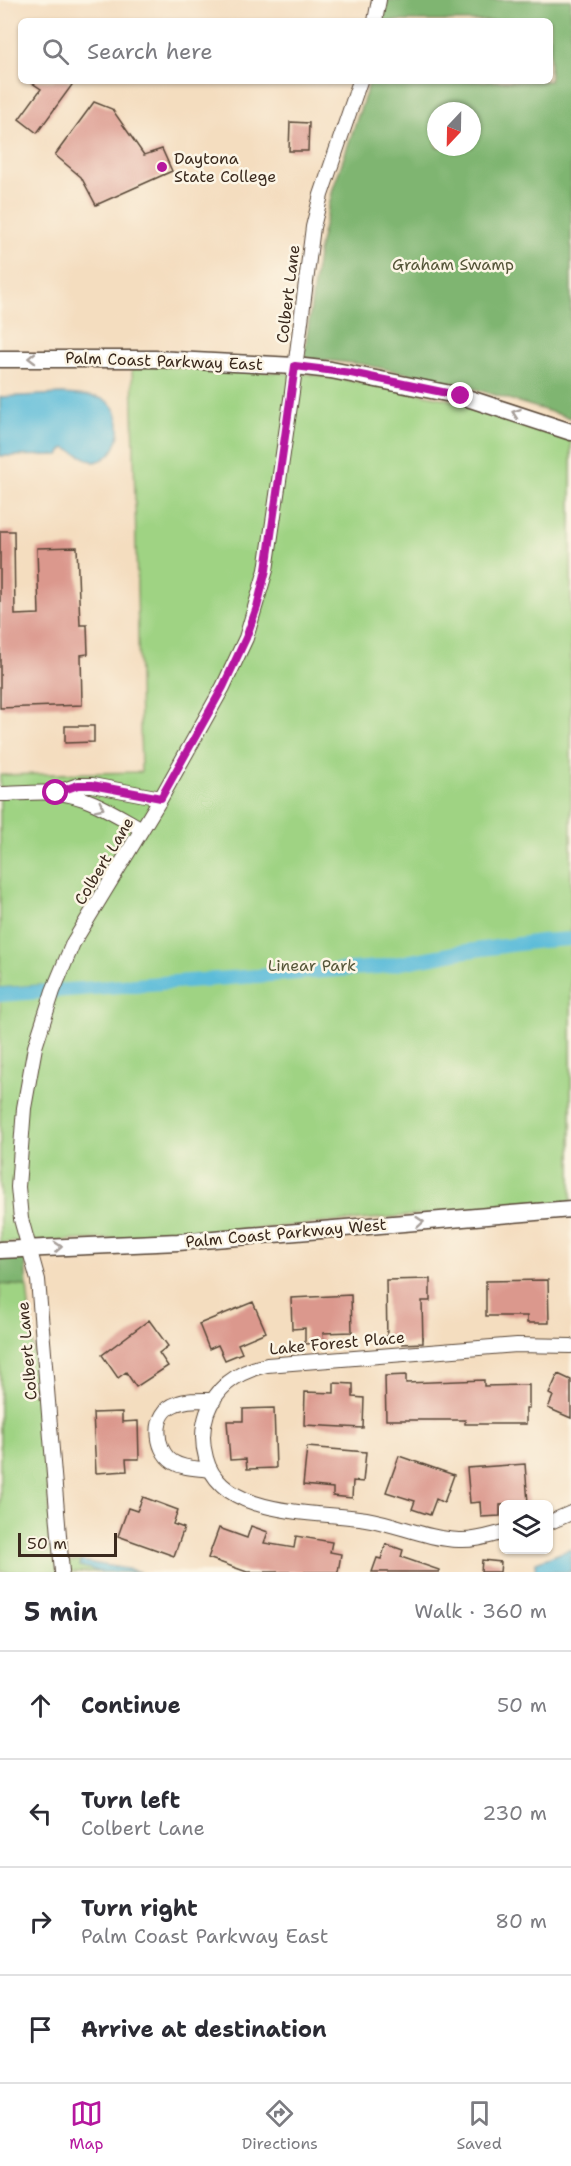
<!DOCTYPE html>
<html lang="en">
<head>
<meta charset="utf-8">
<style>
  body { margin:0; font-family:"Shantell Sans",sans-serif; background:#f2f2f3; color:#2b2b33 }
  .controls { position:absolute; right:18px; bottom:18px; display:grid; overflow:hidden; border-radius:9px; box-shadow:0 2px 4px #0004 }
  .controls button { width:54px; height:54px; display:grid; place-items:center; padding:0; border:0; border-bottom:2px solid #e1e1e2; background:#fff; color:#2b2b33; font:30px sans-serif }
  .compass { position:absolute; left:427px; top:102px; width:54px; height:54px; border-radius:50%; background:#fff; box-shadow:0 2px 4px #0004; rotate:202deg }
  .scale { position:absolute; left:18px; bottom:15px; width:99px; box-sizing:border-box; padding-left:6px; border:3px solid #3b2a1e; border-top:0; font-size:16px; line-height:21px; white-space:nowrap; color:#3b2a1e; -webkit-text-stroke:4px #fcf5e5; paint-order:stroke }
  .stop { position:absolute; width:18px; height:18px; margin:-14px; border:4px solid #b5179e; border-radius:50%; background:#fff }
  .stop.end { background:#b5179e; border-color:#fff; box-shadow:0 2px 6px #0008 }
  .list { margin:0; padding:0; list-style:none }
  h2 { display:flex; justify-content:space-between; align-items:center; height:78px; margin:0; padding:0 24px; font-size:26px }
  h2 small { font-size:20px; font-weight:400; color:#7c7c81 }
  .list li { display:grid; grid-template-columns:39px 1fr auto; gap:18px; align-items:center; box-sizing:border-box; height:108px; padding:0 24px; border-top:2px solid #e1e1e2 }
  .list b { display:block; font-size:22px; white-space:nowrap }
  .list p { margin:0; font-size:20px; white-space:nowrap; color:#7c7c81 }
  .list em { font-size:20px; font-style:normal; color:#7c7c81 }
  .icon { flex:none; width:33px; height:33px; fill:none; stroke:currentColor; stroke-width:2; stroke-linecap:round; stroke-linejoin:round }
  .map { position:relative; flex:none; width:571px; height:1572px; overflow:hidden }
  .search { position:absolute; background:#fff; box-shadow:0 2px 4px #0004; left:18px; right:18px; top:18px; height:66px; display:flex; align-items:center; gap:15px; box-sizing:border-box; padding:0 21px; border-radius:9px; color:#7c7c81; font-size:22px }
  .sheet { height:510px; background:#fff }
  nav { display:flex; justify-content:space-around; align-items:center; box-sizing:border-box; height:84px; border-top:2px solid #e1e1e2; background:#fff; font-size:16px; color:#7c7c81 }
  nav a { display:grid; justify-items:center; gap:3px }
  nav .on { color:#b5179e }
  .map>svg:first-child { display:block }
</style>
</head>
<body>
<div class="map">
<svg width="571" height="1572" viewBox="0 0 571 1572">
  <rect width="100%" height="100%" fill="#fcf5e5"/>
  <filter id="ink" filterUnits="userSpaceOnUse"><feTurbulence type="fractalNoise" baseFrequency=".0167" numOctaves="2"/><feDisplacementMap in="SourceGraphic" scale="12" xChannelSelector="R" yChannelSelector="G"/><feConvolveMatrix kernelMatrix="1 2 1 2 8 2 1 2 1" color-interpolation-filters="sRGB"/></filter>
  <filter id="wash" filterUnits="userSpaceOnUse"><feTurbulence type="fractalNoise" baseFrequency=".008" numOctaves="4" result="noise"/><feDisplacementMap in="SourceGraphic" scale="24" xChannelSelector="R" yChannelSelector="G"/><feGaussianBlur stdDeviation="1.35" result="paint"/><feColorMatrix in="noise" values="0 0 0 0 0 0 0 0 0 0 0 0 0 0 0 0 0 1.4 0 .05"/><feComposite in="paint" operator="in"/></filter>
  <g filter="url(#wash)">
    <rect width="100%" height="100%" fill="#f4ddbf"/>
    <path fill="#9fd383" stroke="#6d7e50" stroke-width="1.5" d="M132 365 307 374 379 385 470 404 571 439V1202L162 1237 0 1243V775L141 772Z
      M0 1284 27 1286 55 1562 81 1561 140 1572H0Z"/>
    <path fill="#7fb571" stroke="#5d7048" stroke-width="1.5" fill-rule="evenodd" d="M387 0H571V418L459 384 361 364 304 358 319 247 333 189 370 81H550V21H383ZM436 111H472V147H436Z
      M22 1256 25 1257 27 1286 0 1284V1258Z"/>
    <path fill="#5bbcd9" stroke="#4b737c" stroke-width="1.5" d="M62 394C73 395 101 395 108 402 128 419 120 459 94 462L66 448 63 449 59 455 0 456V397Z
      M41 985 38 995 0 998V988Z
      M571 1549V1572H535L536 1562Z
      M81 1561 133 1570 140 1572H101L80 1566Z"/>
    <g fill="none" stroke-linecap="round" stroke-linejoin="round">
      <path stroke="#5bbcd9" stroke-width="14" d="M0 995 379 967 460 952 541 941 571 939"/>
    </g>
    <g id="blocks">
      <path fill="#db988d" d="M29 81H67L72 85 37 133 19 119 41 89Z
        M94 102 112 109 144 155 162 149 172 171 96 205 81 177 55 155Z
        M290 122 309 123 308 151H289Z
        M0 531H14L15 615 39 614 37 548 77 547 80 625H87L88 654 81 655 82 705 0 708Z
        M65 726H94V742L65 743Z
        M430 1279V1301H422L423 1343 402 1344 401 1340H387L386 1280Z
        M548 1280 549 1323H527V1316H486V1281Z
        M351 1295 352 1332 323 1333 324 1343 305 1344V1328L292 1329 291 1298Z
        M253 1302 266 1332 238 1344 242 1353 225 1360 218 1345 209 1349 199 1324Z
        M149 1320 168 1346 159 1353 168 1366 136 1387 126 1372 118 1378 102 1355Z
        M558 1374 571 1380V1418L548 1408 553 1396 549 1394Z
        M406 1375V1383L484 1380V1386L529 1385V1408H526V1424H465V1420H386L385 1376Z
        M334 1383 353 1384V1397L364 1398 363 1428 304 1425 305 1392 334 1393Z
        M274 1408 276 1468 247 1469 246 1459 230 1460 227 1421H243V1409Z
        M122 1412V1422L138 1421 139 1459H126L127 1471 96 1473 93 1413Z
        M307 1447 366 1452 363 1482 353 1481 352 1498 333 1496V1488L303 1485Z
        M399 1456 454 1475 444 1503 436 1499 430 1515 412 1509 415 1501 386 1492Z
        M525 1464 528 1503 500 1505V1516L481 1517 480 1502 470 1503 467 1468Z
        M143 1497 178 1510 173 1524 184 1528 174 1556 118 1536 128 1508 137 1511Z
        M251 1526 268 1532 264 1543 294 1548 296 1536 332 1542 330 1552 341 1554 338 1572H247L208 1558 219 1528 247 1538Z
        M386 1544 403 1550 401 1557 439 1570V1572H372L377 1558 381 1559Z
        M482 1560 501 1562 500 1572H481Z"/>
    </g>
  </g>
  <g filter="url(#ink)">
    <use href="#blocks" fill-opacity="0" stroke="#574536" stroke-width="1.5"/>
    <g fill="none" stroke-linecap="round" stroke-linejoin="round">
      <g stroke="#574536" stroke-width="16">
        <path id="minor" d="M375 21 379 0
          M58 792 78 785H92L161 798
          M0 794C18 794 38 791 56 793 87 795 115 814 142 829
          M210 1470C198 1468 184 1469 173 1462 154 1450 152 1412 176 1404 187 1399 202 1400 214 1400
          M548 1523 571 1513
          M504 1532C489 1536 474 1541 459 1540 427 1539 397 1524 366 1519 317 1511 221 1518 206 1458 202 1444 202 1428 207 1413 217 1385 239 1371 267 1365L517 1345 571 1346
          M62 1572 38 1280 21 1219 18 1187 24 1108 35 1047 53 991 73 943 161 798 223 687 246 638 266 570 292 392 313 227 321 195 360 81"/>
      </g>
      <g stroke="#574536" stroke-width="19">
        <path id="major" d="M0 359H155L295 366 331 370 461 396 571 432
          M0 1250 178 1242 571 1209"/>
      </g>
      <use href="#minor" stroke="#fff" stroke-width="14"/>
      <use href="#major" stroke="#fff" stroke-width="16"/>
    </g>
    <defs><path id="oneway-chevron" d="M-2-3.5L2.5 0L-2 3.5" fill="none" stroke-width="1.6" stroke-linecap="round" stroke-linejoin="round" transform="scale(1.5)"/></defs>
    <g stroke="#a79f9a">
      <use href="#oneway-chevron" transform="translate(32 358) rotate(179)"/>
      <use href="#oneway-chevron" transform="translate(516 413) rotate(-161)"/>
      <use href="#oneway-chevron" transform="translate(100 807) rotate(27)"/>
      <use href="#oneway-chevron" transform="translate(420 1222) rotate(-5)"/>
      <use href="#oneway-chevron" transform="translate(58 1247) rotate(-3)"/>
    </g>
  </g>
  <g fill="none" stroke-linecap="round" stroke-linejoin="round" filter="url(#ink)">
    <path stroke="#b5179e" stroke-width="8" d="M56 793 78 785H92L161 798 223 687 246 638 257 607 266 570 295 366 351 373 461 396"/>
  </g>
  <circle fill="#b5179e" stroke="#fcf5e5" stroke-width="2" cx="162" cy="167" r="6"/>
  <g text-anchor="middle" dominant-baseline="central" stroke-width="5" stroke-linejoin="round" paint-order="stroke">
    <g font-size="16" fill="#3b2a1e" stroke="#fcf5e5" text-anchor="start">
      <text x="174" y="158">Daytona<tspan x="174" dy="18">State College</tspan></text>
    </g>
    <g font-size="16" fill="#545437" stroke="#fcf5e5">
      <text x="453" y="264">Graham Swamp</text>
      <text x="312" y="965">Linear Park</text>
    </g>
    <g font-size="16" fill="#3b2a1e" stroke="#fcf5e5">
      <text transform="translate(288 294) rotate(-83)">Colbert Lane</text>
      <text transform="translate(164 361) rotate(2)">Palm Coast Parkway East</text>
      <text transform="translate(104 861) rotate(-59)">Colbert Lane</text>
      <text transform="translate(286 1233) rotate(-5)">Palm Coast Parkway West</text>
      <text transform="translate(337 1343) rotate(-5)">Lake Forest Place</text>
      <text transform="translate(27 1351) rotate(-95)">Colbert Lane</text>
    </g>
  </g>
</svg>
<div class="controls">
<button><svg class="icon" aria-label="layers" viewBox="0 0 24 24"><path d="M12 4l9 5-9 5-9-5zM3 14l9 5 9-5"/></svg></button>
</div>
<svg class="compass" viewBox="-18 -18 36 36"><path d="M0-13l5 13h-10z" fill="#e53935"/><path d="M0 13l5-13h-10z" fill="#7c7c81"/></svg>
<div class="scale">50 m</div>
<div class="stop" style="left:56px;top:793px"></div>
<div class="stop end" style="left:461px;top:396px"></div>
<div class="search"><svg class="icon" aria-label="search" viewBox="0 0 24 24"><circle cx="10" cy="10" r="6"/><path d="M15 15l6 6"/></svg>Search here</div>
</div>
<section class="sheet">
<h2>5 min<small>Walk · 360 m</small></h2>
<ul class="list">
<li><svg class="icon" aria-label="ahead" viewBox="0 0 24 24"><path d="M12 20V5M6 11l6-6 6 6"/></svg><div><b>Continue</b></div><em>50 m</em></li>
<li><svg class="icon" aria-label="left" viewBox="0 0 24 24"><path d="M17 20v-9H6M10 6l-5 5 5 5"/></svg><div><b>Turn left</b><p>Colbert Lane</p></div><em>230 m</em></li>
<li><svg class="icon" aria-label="right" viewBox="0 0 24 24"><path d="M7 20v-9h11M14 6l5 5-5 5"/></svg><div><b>Turn right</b><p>Palm Coast Parkway East</p></div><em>80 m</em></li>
<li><svg class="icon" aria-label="arrive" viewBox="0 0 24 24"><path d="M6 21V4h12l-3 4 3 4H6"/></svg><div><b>Arrive at destination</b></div></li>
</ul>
</section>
<nav>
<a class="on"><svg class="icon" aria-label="map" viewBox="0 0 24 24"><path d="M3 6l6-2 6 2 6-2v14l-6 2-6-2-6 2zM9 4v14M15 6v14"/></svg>Map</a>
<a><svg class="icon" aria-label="directions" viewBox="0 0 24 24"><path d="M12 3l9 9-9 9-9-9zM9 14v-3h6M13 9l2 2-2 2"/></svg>Directions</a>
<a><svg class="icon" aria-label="saved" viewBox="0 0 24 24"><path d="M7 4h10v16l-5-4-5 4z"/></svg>Saved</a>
</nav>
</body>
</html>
